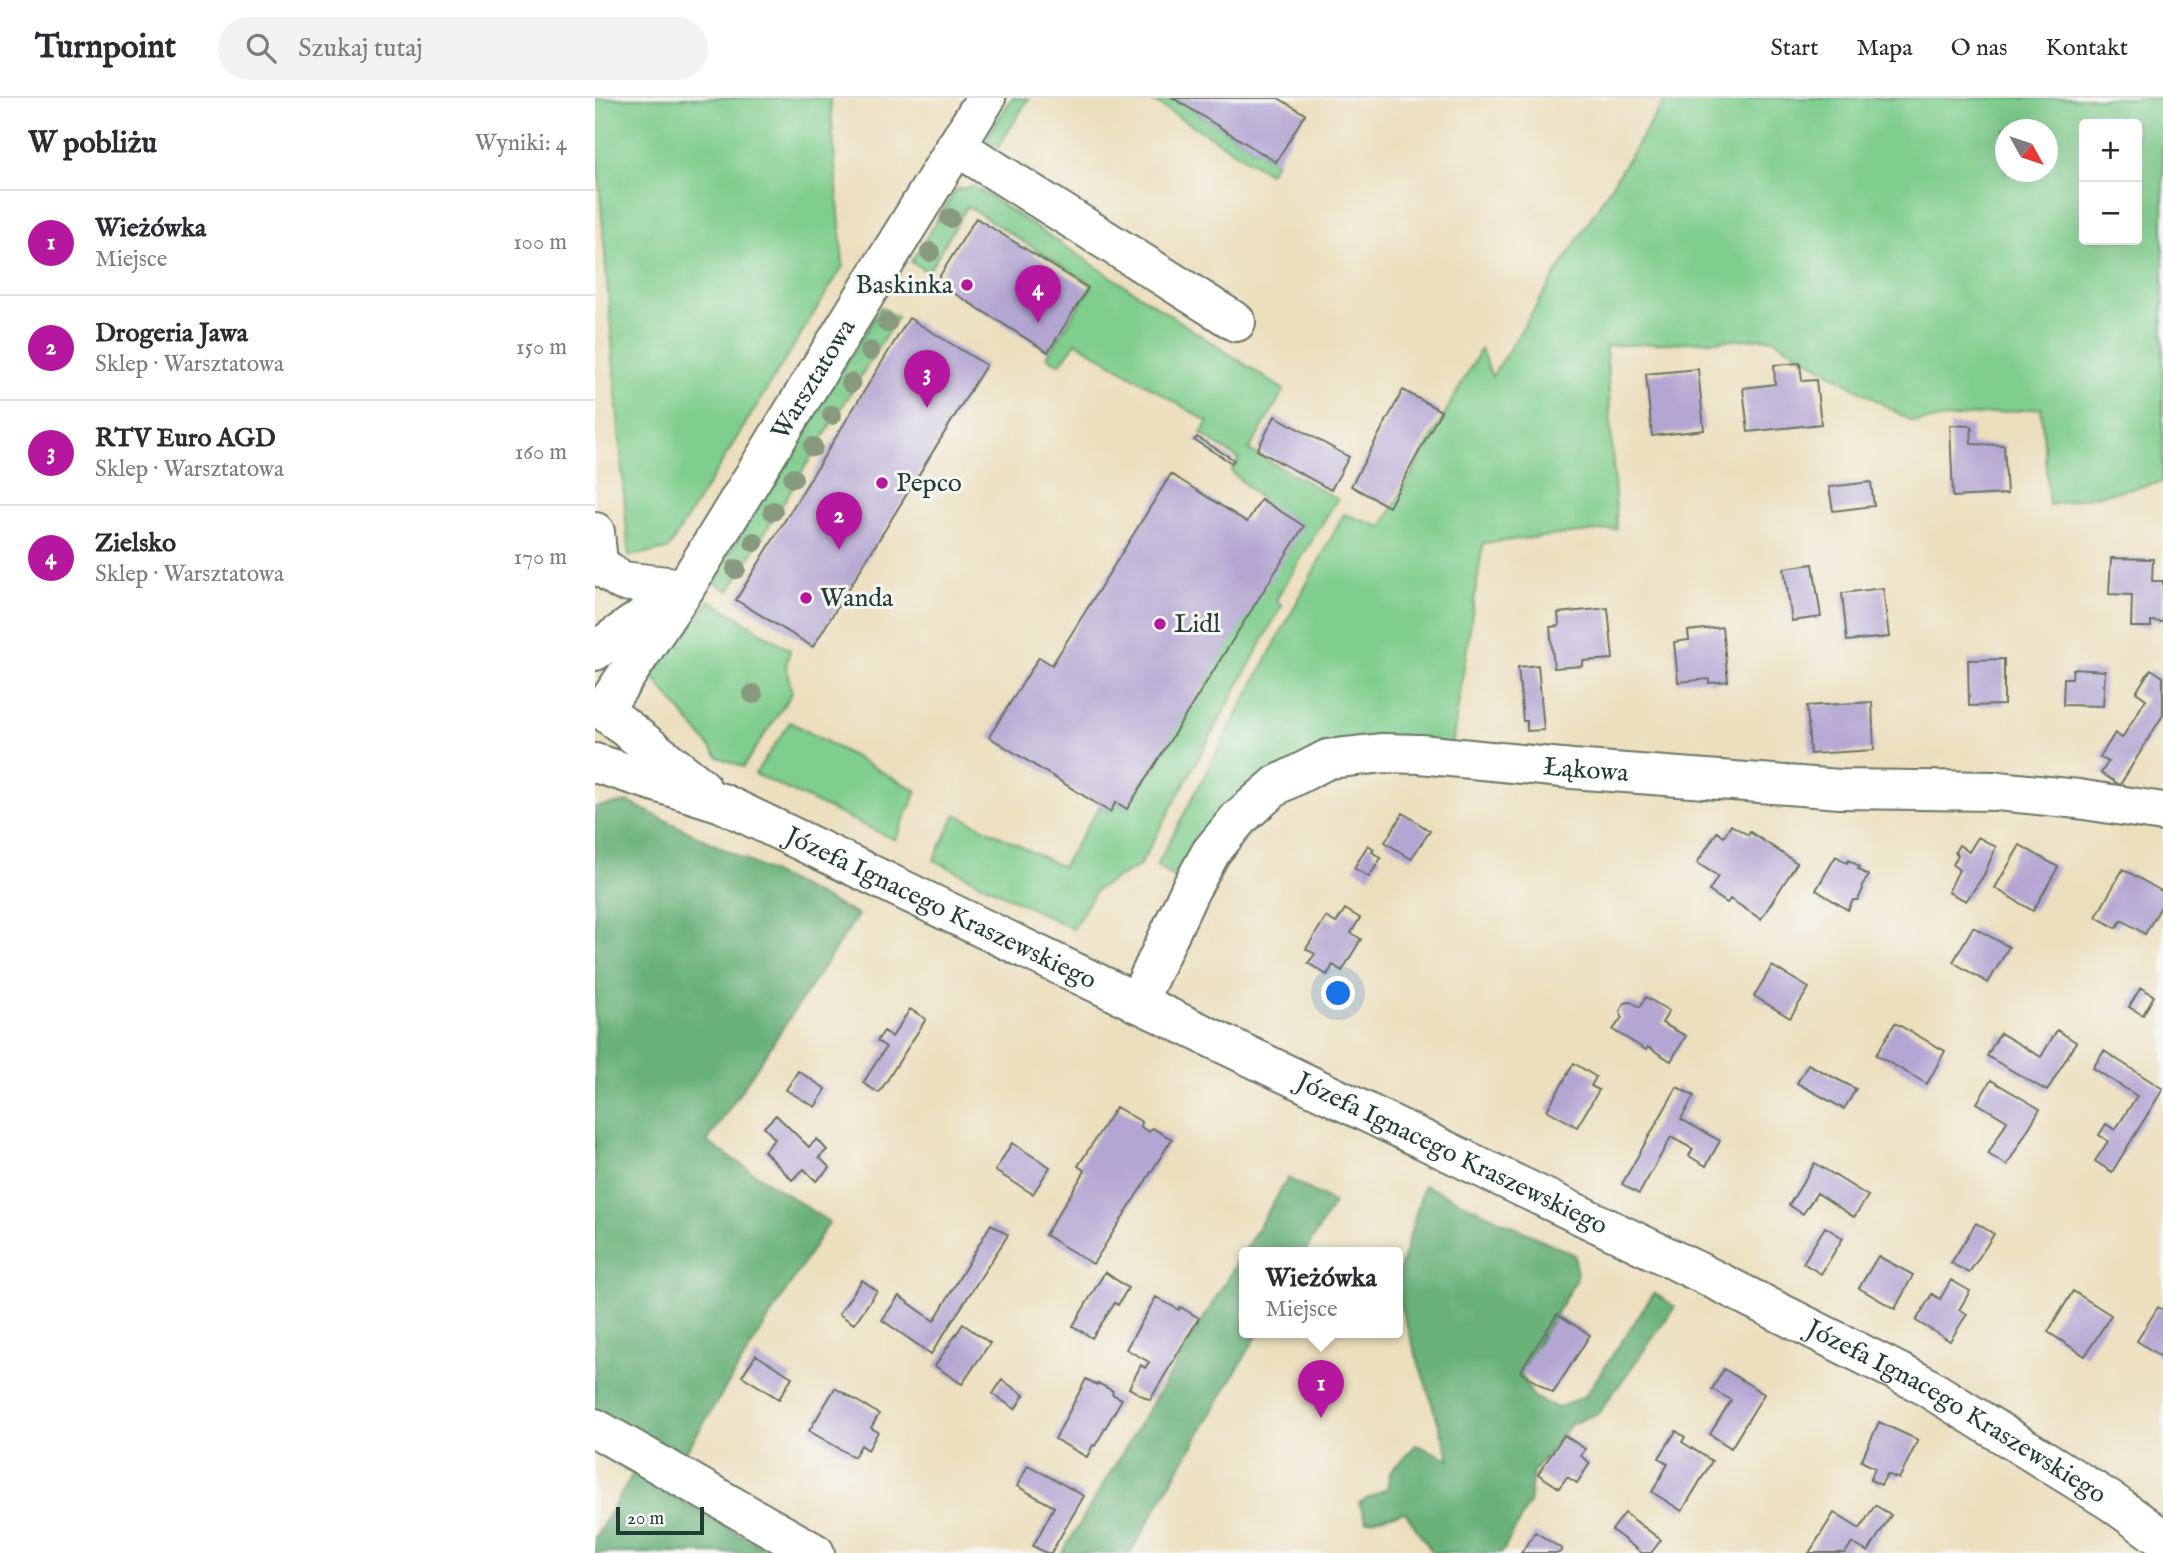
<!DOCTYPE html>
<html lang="pl">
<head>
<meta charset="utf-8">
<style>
  body { margin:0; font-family:"IM FELL English",serif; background:#f2f2f3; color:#2b2b33 }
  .controls { position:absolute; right:21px; top:21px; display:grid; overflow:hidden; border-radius:7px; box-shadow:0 7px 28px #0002 }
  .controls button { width:63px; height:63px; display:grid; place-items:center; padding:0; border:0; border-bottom:2px solid #e1e1e2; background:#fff; color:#2b2b33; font:35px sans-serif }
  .compass { position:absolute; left:1400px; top:21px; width:63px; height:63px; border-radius:50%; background:#fff; box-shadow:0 7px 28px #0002; rotate:130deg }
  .scale { position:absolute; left:21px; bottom:18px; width:88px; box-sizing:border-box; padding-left:7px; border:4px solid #1f3d34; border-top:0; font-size:19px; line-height:24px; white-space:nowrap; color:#1f3d34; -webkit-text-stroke:5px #f6f6f2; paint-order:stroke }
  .you { position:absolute; left:744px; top:896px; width:24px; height:24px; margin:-18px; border:5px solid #fff; border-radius:50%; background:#1a73e8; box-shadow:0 0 0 10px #1a73e833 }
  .badge { display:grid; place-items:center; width:46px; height:46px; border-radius:50%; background:#b5179e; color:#fff; font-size:23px; font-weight:700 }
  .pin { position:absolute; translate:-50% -58px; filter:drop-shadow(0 2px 4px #0008) }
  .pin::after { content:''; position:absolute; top:37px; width:24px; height:21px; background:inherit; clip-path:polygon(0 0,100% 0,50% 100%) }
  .popup { position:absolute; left:644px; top:1149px; width:164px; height:91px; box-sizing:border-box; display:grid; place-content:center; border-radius:7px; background:#fff; filter:drop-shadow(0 2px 5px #0005); font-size:23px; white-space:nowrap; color:#7c7c81 }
  .popup b { font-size:26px; color:#2b2b33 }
  .popup::after { content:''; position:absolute; left:50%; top:100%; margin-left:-14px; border:14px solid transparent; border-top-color:#fff }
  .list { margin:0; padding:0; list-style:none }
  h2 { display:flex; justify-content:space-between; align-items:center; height:91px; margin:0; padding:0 28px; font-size:30px }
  h2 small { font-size:23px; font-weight:400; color:#7c7c81 }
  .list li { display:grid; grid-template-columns:46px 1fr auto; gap:21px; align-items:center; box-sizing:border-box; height:105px; padding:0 28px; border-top:2px solid #e1e1e2 }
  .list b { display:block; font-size:26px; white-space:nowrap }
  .list p { margin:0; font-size:23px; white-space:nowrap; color:#7c7c81 }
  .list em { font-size:23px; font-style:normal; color:#7c7c81 }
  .icon { flex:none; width:38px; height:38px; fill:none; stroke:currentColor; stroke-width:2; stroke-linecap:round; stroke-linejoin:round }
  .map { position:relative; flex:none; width:1568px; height:1455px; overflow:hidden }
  header { display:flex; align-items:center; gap:42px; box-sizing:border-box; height:98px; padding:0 35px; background:#fff; border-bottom:2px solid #e1e1e2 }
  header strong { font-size:33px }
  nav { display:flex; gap:38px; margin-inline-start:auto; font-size:24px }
  .search { width:490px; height:63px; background:#f2f2f3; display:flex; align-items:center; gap:18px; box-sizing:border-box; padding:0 24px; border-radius:38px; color:#7c7c81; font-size:26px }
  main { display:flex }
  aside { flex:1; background:#fff }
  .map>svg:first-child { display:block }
</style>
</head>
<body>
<header>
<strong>Turnpoint</strong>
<div class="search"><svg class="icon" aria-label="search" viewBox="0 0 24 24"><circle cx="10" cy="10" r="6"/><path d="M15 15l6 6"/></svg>Szukaj tutaj</div>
<nav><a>Start</a><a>Mapa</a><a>O nas</a><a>Kontakt</a></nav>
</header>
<main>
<aside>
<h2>W pobliżu<small>Wyniki: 4</small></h2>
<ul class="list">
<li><span class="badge">1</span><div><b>Wieżówka</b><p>Miejsce</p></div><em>100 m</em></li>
<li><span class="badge">2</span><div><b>Drogeria Jawa</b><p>Sklep · Warsztatowa</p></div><em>150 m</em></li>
<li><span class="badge">3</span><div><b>RTV Euro AGD</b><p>Sklep · Warsztatowa</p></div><em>160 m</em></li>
<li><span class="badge">4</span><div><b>Zielsko</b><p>Sklep · Warsztatowa</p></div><em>170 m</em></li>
</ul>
</aside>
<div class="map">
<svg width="1568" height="1455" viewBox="0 0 1568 1455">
  <rect width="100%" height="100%" fill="#f6f6f2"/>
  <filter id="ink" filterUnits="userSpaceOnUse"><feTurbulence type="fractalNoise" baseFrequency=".0143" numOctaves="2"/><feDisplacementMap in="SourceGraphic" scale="14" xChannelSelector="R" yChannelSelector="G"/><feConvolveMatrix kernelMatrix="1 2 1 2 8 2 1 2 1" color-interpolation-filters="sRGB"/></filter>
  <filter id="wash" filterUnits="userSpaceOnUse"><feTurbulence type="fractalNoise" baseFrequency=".00686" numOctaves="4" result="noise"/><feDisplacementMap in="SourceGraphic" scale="28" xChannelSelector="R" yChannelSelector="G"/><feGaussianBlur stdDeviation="1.57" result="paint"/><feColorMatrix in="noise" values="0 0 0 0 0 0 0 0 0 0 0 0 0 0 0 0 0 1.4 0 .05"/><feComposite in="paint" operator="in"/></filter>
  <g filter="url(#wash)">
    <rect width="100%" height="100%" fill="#ecdfbd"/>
    <path fill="#80ce8d" stroke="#508660" stroke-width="2" fill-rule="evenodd" d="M0 0H235L248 168 73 451 34 458 0 31Z
      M417 0H434L400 54 393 48V38Z
      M553 0H578L681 64 674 75Z
      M1071 0H1568V384L1454 407 1446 310 1318 324 1176 240 1011 248 1022 431 888 445 855 660 733 661 595 792 562 767 749 416 787 429 886 251 897 279ZM1489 26H1542V142H1489ZM1410 32H1452V74H1410Z
      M378 88 689 292 654 352 742 401 681 502 687 507 545 767 501 792 478 831 339 762 361 716 467 769 505 708 514 714 521 704 532 711 666 401 636 373 644 361 606 336 613 324 481 244 465 266 452 259 497 187 372 108 333 174 316 164 361 92Z
      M286 209 302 219 134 493 117 483Z
      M115 502 195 552 191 568 197 595 148 669 123 659 57 578Z
      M195 624 322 693 300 742 160 676Z"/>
    <path fill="#68b178" stroke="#447756" stroke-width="2" d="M33 704 263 817 112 1044 234 1124 67 1392 177 1455H0V1440L38 1376 0 1353V709Z
      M693 1080 739 1105 710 1154H649V1234H664L535 1455H467Z
      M829 1087 980 1157 982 1181 925 1274 938 1299 963 1310 990 1298 1059 1195 1080 1209 1004 1315 976 1326 938 1374 934 1406 907 1455H838L810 1414 772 1423 764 1405 792 1390 795 1374 821 1347 855 1361 803 1201V1179Z"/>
    <g id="blocks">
      <path fill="#b4a6d2" d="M578 0H683L710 16 681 64Z
        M381 120 493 190 453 254 341 184Z
        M314 220 391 267 218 549 141 502Z
        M1205 265 1207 283 1221 282 1226 326 1153 334 1148 290 1180 286 1179 267Z
        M1103 271 1109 332 1057 338 1051 276Z
        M808 292 846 313 794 409 756 388Z
        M680 318 754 359 736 392 662 352Z
        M1355 327 1377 328 1376 346 1409 347 1412 396 1358 399Z
        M602 339 639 362 637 365 599 342Z
        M576 376 652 424 666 401 709 428 532 711 521 704 515 714 394 639 444 559 457 567Z
        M1276 384 1279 408 1238 413 1234 389Z
        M1516 460 1558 461 1557 483H1568V524L1556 523V529H1536L1537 497 1514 496Z
        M1218 466 1226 519 1197 523 1189 470Z
        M1288 490 1294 539 1252 543 1247 495Z
        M1013 510 1018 561 988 563V568L959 570 955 529 964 528 963 515Z
        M1127 529 1133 583 1114 585V581L1083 584 1079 544 1094 542 1093 533Z
        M1409 561V607L1374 608 1373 562Z
        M943 567 949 632 932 633V623H928L923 569Z
        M1478 571 1510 573 1508 608 1468 607 1469 580H1477Z
        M1556 571 1568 579V617L1525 687 1506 675 1513 664 1505 659 1520 635 1527 640 1551 601 1541 594Z
        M1277 604 1279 652 1215 656 1212 608Z
        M808 715 835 733 816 761 790 744Z
        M1136 727 1153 737 1155 734 1202 765 1166 821 1135 801 1132 805 1114 793 1123 778 1102 765 1122 734 1129 739Z
        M1383 739 1401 749 1389 777 1371 803 1353 794 1364 772 1358 767 1363 757 1360 754 1364 747 1374 754Z
        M773 747 779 751 777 754 786 760 774 779 759 770Z
        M1425 747 1463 769 1438 813 1400 790Z
        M1241 758 1252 765 1254 762 1265 769 1263 771 1274 778 1267 787 1268 791 1263 802H1258L1253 812 1221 792Z
        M1528 771 1568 794V805L1550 836 1527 822 1521 830 1501 819Z
        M750 811 765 820 756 835 766 841 747 873 738 867 732 877 713 865 720 856 711 851 731 819 741 825Z
        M1378 829 1414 849 1393 885 1358 864Z
        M1177 868 1214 890 1195 920 1159 898Z
        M1546 889 1559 898 1548 917 1534 909Z
        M1051 899 1074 913 1067 925 1091 938 1076 963 1053 949 1051 952 1018 932 1027 919 1025 913 1029 905 1036 904 1045 909Z
        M315 911 331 921 284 995 268 985 291 949 282 943 289 933 297 939Z
        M1300 925 1350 953 1332 986 1281 957Z
        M1462 932 1481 944 1452 993 1392 958 1405 935 1446 959Z
        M1509 953 1568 991 1517 1074 1500 1063 1513 1043 1504 1037 1511 1026 1520 1032 1542 998 1498 970Z
        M979 965 1001 979 996 988 1004 992 982 1029 952 1012Z
        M1213 966 1261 991 1249 1011 1202 985Z
        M203 973 231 991 220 1009 191 992Z
        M1396 982 1445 1011 1412 1067 1393 1056 1412 1023 1382 1005Z
        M1082 989 1099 998 1086 1021 1125 1043 1111 1068 1094 1058 1098 1051 1076 1039 1044 1096 1027 1086Z
        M521 1009 547 1024 546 1029 554 1034 557 1030 577 1041 498 1166 450 1137 490 1073 483 1068Z
        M181 1017 214 1049 222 1041 232 1052 224 1059 235 1070 221 1083 209 1071 197 1082 169 1053 180 1041 169 1029Z
        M417 1045 455 1069 438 1096 400 1073Z
        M1220 1065 1273 1098 1259 1119 1222 1095 1208 1116 1194 1107Z
        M1381 1125 1399 1136 1374 1175 1356 1165Z
        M396 1126 413 1137 336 1256 287 1222 304 1198 339 1223Z
        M1230 1129 1248 1140 1226 1176 1208 1165Z
        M1283 1158 1318 1177 1300 1211 1264 1190Z
        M510 1174 533 1190 523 1207 520 1205 497 1240 478 1228Z
        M267 1182 282 1193 259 1226 244 1216Z
        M1356 1182 1375 1193 1364 1212 1372 1216 1355 1243 1321 1223 1337 1196 1345 1201Z
        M1478 1193 1516 1217 1490 1258 1453 1234Z
        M561 1199 584 1212 585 1209 604 1220 555 1302 534 1290 546 1267 550 1270 554 1264 531 1251Z
        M1563 1209 1568 1212V1260L1542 1243Z
        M962 1216 995 1237 958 1295 925 1274Z
        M368 1226 395 1245 367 1286 340 1268Z
        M161 1257 197 1279 184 1301 147 1278Z
        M1129 1271 1169 1296 1136 1350 1115 1336 1136 1302 1117 1291Z
        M491 1281 502 1287 503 1285 518 1293 517 1296 527 1301 500 1348 498 1347 492 1359 460 1341Z
        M407 1282 429 1297 420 1311 398 1296Z
        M240 1290 284 1316 276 1330 283 1334 273 1352 266 1347 259 1359 214 1333Z
        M1284 1324 1323 1342 1304 1381 1292 1376 1286 1387 1275 1382 1280 1370 1266 1363Z
        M1081 1333 1090 1339 1087 1344 1117 1363 1087 1413 1057 1394 1073 1366 1064 1360Z
        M969 1337 990 1351 986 1358 995 1365 982 1385 972 1379 964 1390 943 1376Z
        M433 1367 489 1398 456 1455H451L438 1448 459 1409 422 1388Z
        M1280 1407 1296 1417 1273 1454 1257 1445 1250 1455H1214L1239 1415 1265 1431Z
        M1030 1415 1066 1442 1056 1455H1047L1017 1432Z
        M940 1434 967 1451 964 1455H926Z"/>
    </g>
  </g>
  <g filter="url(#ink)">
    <use href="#blocks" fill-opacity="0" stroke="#677664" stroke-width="2"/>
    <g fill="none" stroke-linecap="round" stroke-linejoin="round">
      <g stroke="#677664" stroke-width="42">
        <g id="minor">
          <path d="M361 48 641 224"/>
          <path d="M0 434 3 466 27 483 90 490"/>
          <path d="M0 553 71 503"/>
          <path id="s1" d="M8 612 90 490 391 0"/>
          <path d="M8 612 106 689"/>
          <path id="s2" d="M0 665 127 705 1106 1175 1327 1286 1517 1404 1568 1441"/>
          <path id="s3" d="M542 905 595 792 616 754 644 720 682 687 733 661 788 655 825 656 977 671 1245 691 1402 693 1483 701 1568 714"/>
          <path d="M0 1330 220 1455"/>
        </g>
      </g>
      <use href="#minor" stroke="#fff" stroke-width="38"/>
    </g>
    <g fill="#889a7e">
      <circle cx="355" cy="120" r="10"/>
      <circle cx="335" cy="154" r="10"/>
      <circle cx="292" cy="225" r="10"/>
      <circle cx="275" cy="253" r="10"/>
      <circle cx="256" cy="285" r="10"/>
      <circle cx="237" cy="317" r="10"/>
      <circle cx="218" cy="349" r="10"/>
      <circle cx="198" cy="380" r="10"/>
      <circle cx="178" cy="413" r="10"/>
      <circle cx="159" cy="444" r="10"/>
      <circle cx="141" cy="471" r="10"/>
      <circle cx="158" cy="596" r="10"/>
    </g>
  </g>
  <g fill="#b5179e" stroke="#f6f6f2" stroke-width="2.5">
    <circle cx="372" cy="187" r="7"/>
    <circle cx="287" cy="385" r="7"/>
    <circle cx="211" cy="500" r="7"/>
    <circle cx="565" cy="526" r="7"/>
  </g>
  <g text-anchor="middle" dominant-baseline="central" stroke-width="6" stroke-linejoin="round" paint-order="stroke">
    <g font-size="26" fill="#1f3d34" stroke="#f6f6f2" text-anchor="start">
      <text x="358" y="187" text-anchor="end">Baskinka</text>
      <text x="301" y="385">Pepco</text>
      <text x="225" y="500">Wanda</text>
      <text x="579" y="526">Lidl</text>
    </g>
    <g font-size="26" fill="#1f3d34" stroke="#f6f6f2">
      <text stroke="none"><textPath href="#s1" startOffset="392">Warsztatowa</textPath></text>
      <text stroke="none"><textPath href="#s3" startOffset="579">Łąkowa</textPath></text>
      <text stroke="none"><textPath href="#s2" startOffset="376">Józefa Ignacego Kraszewskiego</textPath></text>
      <text stroke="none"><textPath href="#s2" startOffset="943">Józefa Ignacego Kraszewskiego</textPath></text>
      <text stroke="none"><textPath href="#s2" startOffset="1510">Józefa Ignacego Kraszewskiego</textPath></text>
    </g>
  </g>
</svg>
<div class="controls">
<button>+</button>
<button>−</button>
</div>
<svg class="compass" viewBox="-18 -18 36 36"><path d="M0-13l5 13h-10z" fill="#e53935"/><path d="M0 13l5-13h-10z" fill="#7c7c81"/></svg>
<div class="scale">20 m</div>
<div class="you"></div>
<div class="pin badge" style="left:726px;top:1320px">1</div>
<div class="popup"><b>Wieżówka</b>Miejsce</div>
<div class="pin badge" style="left:244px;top:452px">2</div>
<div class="pin badge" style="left:332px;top:310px">3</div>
<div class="pin badge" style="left:443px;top:225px">4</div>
</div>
</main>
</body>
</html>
